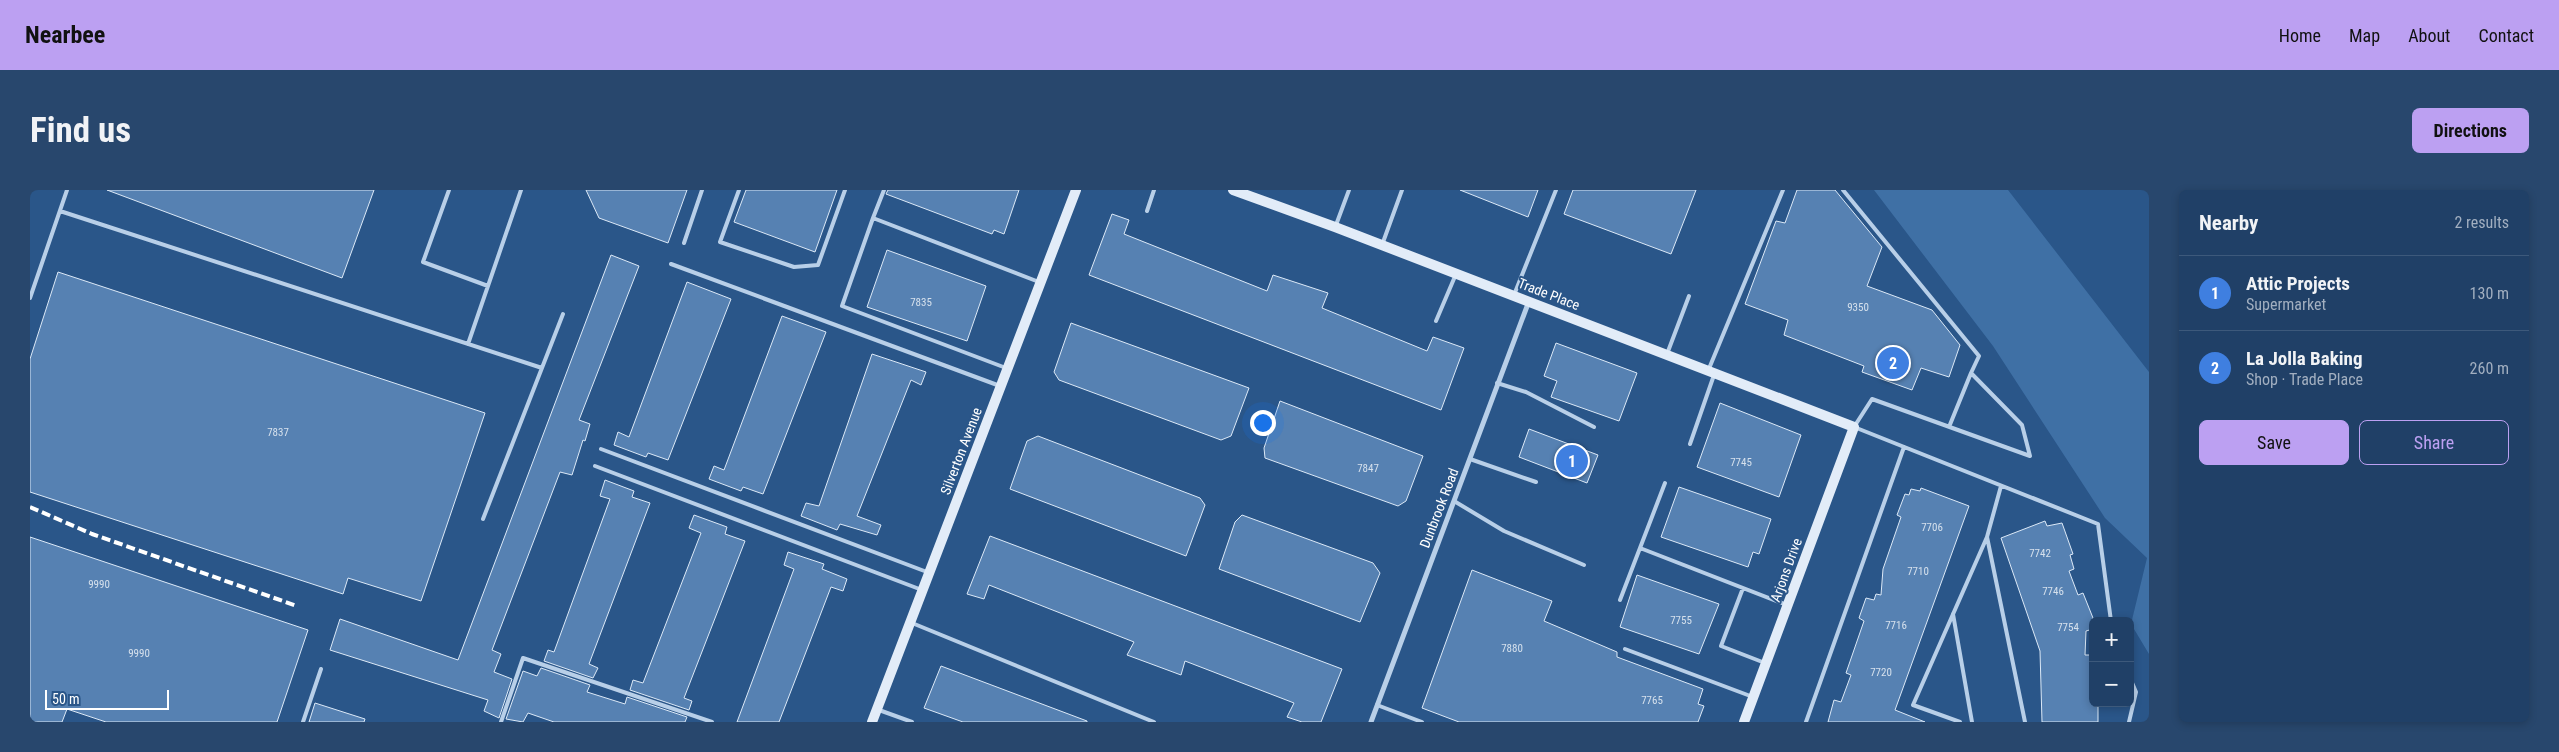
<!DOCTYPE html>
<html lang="en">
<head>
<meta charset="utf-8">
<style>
  body { margin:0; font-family:"Roboto Condensed",sans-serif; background:#28476d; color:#f1f3f6 }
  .controls { position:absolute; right:15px; bottom:15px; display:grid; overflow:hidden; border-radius:8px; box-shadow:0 2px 8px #0003 }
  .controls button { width:45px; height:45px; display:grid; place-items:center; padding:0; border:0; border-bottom:1px solid #3d597b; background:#204067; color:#f1f3f6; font:25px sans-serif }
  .scale { position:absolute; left:15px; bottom:12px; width:124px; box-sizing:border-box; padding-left:5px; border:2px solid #fff; border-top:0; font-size:14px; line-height:18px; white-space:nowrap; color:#fff; -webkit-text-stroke:4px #2a5689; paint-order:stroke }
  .you { position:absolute; left:1232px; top:232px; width:18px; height:18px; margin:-12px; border:4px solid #fff; border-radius:50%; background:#1a73e8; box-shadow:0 0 0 8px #1a73e833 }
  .badge { display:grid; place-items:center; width:32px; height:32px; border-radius:50%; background:#bca0f2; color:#fff; font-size:16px; font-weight:700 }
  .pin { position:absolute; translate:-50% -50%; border:2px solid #fff; box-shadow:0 1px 5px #0006 }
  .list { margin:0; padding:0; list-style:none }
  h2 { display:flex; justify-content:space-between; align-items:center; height:65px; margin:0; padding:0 20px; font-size:21px }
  h2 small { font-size:16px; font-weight:400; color:#a2afc0 }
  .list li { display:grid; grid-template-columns:32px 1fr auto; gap:15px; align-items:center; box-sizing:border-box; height:75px; padding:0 20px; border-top:1px solid #3d597b }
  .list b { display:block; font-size:19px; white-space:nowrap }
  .list p { margin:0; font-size:16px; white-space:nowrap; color:#a2afc0 }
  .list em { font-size:16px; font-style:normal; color:#a2afc0 }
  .actions { display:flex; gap:10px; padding:15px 20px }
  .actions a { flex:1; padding:11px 0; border:1px solid #bca0f2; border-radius:8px; text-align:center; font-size:18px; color:#bca0f2 }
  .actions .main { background:#bca0f2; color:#111 }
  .map { position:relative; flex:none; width:2119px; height:532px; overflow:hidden; border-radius:8px }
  header { display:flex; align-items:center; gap:30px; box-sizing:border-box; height:70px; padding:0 25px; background:#bca0f2; color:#111 }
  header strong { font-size:24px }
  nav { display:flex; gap:28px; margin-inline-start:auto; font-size:18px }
  .intro { display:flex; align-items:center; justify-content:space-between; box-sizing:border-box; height:120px; padding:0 30px }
  h1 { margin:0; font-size:35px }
  .button { padding:12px 22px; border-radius:8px; background:#bca0f2; color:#111; font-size:18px; font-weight:700 }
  main { display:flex; gap:30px; padding:0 30px }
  aside { flex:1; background:#204067; border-radius:8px; box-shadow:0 2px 8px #0003 }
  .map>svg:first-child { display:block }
</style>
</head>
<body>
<header>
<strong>Nearbee</strong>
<nav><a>Home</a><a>Map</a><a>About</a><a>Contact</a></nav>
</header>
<div class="intro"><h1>Find us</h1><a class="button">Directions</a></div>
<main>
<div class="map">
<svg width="2119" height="532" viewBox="0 0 2119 532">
  <rect width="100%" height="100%" fill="#2a5689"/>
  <path fill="#3f70a5" d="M1844 0H1978L2119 182V464L2101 434 2117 368 2075 328 1963 156Z"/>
  <path fill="#5681b2" stroke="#dce9f7" d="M77 0H344L312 88Z
    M556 0H657L638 53 569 28Z
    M716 0H807L785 62 704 32Z
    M858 0H989L974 44 964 40 962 44 856 4Z
    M1430 0H1508L1498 27Z
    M1543 0H1666L1641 64 1534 24Z
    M1767 0H1805L1852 57 1837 96 1902 120 1930 155 1919 187 1891 178 1882 200 1832 182 1834 176 1754 145 1758 130 1715 114 1746 31 1755 33Z
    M1082 24 1099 30 1094 44 1237 101 1243 85 1298 103 1292 118 1397 161 1403 147 1434 158 1411 220 1059 85Z
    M857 60 956 96 937 151 837 117Z
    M581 65 609 76 549 230 560 234 555 251 553 250 542 285 530 282 462 460 471 464 464 482 482 489 469 528 454 521 458 510 300 460 310 429 428 470Z
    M28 82 455 223 391 411 318 388 313 404 0 302V169Z
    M657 92 701 109 638 270 618 263 616 267 584 255 588 242 599 247Z
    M752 126 796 142 733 304 713 297 711 301 679 289 684 276 694 280Z
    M1041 133 1219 198 1201 246 1191 250 1029 190 1024 182Z
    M1526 153 1607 183 1589 231 1521 207 1527 191 1514 186Z
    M842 164 896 182 891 195 881 190 827 326 851 335 847 345 810 334 807 340 771 326 776 313 789 316Z
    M1250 211 1393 266 1376 311 1368 316 1235 268 1234 258Z
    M1690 213 1771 245 1749 307 1667 277Z
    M1499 239 1568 265 1557 293 1489 267Z
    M1008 246 1170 308 1175 315 1156 366 980 299 997 251Z
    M575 290 604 301 602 307 620 313 559 474 568 478 563 488 514 471 518 460 524 462 580 309 570 306Z
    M1649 297 1741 329 1729 364 1723 362 1718 377 1631 347Z
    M1891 298 1939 316 1865 520 1895 532H1798L1804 510 1811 512 1821 485 1816 483 1834 431 1829 428 1836 408 1844 410 1846 404 1851 405 1853 379 1871 327 1867 325 1875 304 1879 305 1881 299 1890 301Z
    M664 325 697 337 695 344 715 351 654 508 662 511 659 520 600 500 603 490 613 493 671 343 659 338Z
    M1212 325 1343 373 1350 383 1330 432 1189 379 1205 332Z
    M2015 331 2017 336 2032 333 2043 364 2040 365 2044 379 2039 381 2048 405 2053 403 2063 428V439L2056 441 2055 465H2060L2063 471V513H2068V532H2012L2010 461 1971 348Z
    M960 346 1312 479 1291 532H1272L1257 527 1264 513 1155 471 1151 485 1097 465 1104 452 959 395 954 409 937 404Z
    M0 347 278 440 247 532H76L37 519 32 532H0Z
    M758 362 794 374 792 379 817 389 813 401 801 397 749 532H707L764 379 754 375Z
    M1442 380 1522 411 1514 431 1587 462V467L1673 499 1668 514 1674 516 1668 532H1429L1392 518Z
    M1607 385 1689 414 1669 464 1590 437Z
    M911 476 1057 531V532H933L894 518Z
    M511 478 560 495 557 502 595 514 597 507 657 527 655 532H524L498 523 493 532 476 529 493 481 507 486Z
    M285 513 335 529 334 532H279Z"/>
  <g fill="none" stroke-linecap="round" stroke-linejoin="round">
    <path stroke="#b8cfe8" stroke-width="4" d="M419 0 393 72 458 96
      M709 0 690 52 764 77 788 75 815 0
      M854 0 843 28 1009 92
      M1813 0 1949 166 1941 183
      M30 21 512 178
      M1117 21 1124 0
      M843 28 812 116 976 178
      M1306 35 1319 0
      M654 53 672 0
      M1352 55 1372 0
      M641 74 970 196
      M1484 105 1526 0
      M0 108 37 0
      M1406 131 1426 84
      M438 154 491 0
      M1637 164 1659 106
      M1678 181 1753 0
      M1467 193 1496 202 1564 237
      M1919 237 1941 183 1992 235 2000 266 1842 209 1824 237 2068 334 2081 431
      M1660 254 1684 185
      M571 259 897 382
      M1440 269 1506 292
      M565 276 892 400
      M1635 293 1610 358 1757 415
      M1424 311 1474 341 1554 375
      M453 329 533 124
      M1957 347 1995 532
      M1713 398 1691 456 1735 473
      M1590 410 1610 358
      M1923 424 1942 532
      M882 433 1124 532
      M1595 459 1723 507
      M1347 515 1392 532
      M849 520 882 532
      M273 532 291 479
      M471 532 493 468 682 532
      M1776 532 1874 257
      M1930 532 1883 515 1957 347 1971 296
      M2099 532 2106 502 2100 488"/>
    <path stroke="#b8cfe8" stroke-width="5" d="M1341 532 1499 111"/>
    <path stroke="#e2ecf8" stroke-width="10" d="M1203 0 1305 37 1824 237 1714 532
      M842 532 1046 0"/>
    <path stroke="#fff" stroke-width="4" stroke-dasharray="9 4" stroke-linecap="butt" d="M0 317 62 344 267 416"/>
  </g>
  <g text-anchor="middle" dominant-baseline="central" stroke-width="4" stroke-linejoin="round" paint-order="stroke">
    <g font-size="11" fill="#d5e0ec">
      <text x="891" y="112">7835</text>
      <text x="1828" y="117">9350</text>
      <text x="248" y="242">7837</text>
      <text x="1711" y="272">7745</text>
      <text x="1338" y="278">7847</text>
      <text x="1902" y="337">7706</text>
      <text x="2010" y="363">7742</text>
      <text x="1888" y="381">7710</text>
      <text x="69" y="394">9990</text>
      <text x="2023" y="401">7746</text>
      <text x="1651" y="430">7755</text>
      <text x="1866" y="435">7716</text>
      <text x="2038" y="437">7754</text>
      <text x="1482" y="458">7880</text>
      <text x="109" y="463">9990</text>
      <text x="1851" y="482">7720</text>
      <text x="1622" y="510">7765</text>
    </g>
    <g font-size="14" fill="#fff" stroke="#2a5689">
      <text transform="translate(1519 104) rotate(21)">Trade Place</text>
      <text transform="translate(931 261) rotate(-69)">Silverton Avenue</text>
      <text transform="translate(1409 318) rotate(-69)">Dunbrook Road</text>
      <text transform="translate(1756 380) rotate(-70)">Arjons Drive</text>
    </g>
  </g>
</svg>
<div class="controls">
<button>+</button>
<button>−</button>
</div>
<div class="scale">50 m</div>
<div class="you"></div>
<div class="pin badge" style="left:1542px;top:271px;background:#3f7fe0">1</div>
<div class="pin badge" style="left:1863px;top:173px;background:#3f7fe0">2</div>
</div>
<aside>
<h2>Nearby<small>2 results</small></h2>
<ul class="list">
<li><span class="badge" style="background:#3f7fe0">1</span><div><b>Attic Projects</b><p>Supermarket</p></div><em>130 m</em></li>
<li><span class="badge" style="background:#3f7fe0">2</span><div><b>La Jolla Baking</b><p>Shop · Trade Place</p></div><em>260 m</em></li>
</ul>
<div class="actions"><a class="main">Save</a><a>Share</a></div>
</aside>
</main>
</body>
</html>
